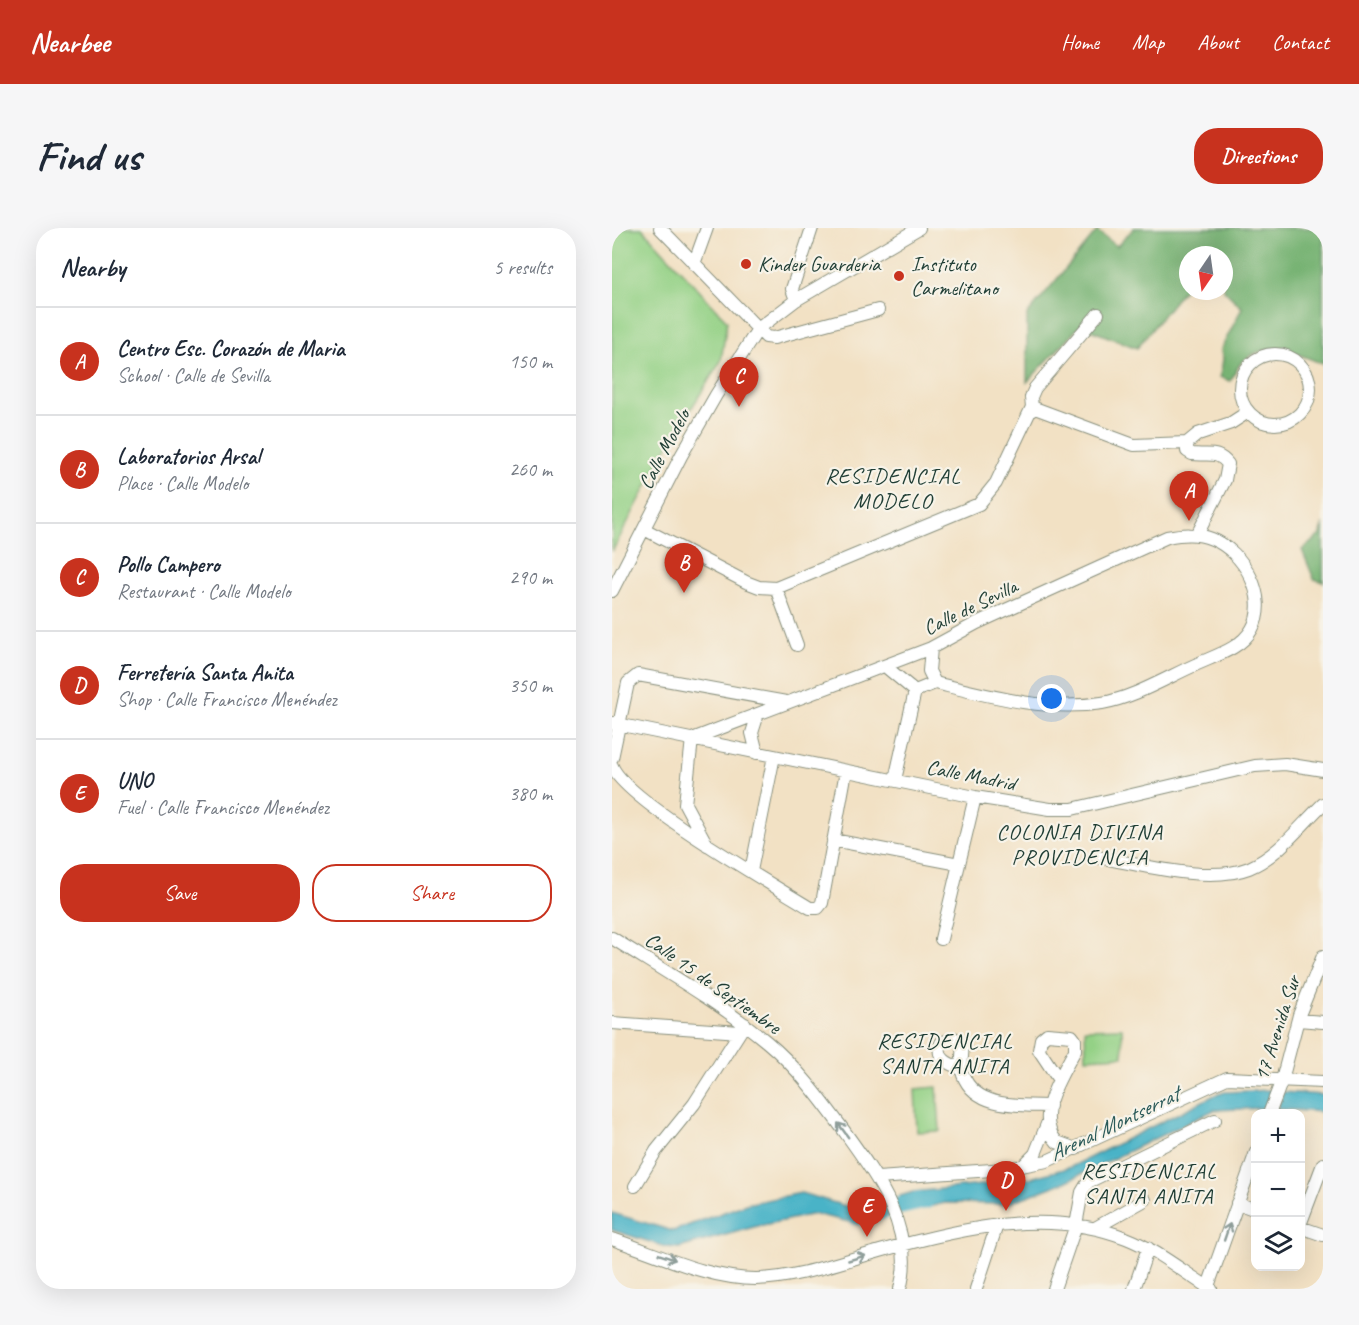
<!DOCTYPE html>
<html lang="en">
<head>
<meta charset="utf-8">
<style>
  body { margin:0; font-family:Caveat,sans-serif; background:#f6f6f7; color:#1f2937 }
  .controls { position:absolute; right:18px; bottom:18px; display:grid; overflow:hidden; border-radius:12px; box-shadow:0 6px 24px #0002 }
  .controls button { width:54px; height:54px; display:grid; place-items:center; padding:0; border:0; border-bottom:2px solid #e0e1e3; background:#fff; color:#1f2937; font:30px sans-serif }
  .compass { position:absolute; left:567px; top:18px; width:54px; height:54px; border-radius:50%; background:#fff; box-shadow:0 6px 24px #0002; rotate:193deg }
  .you { position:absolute; left:440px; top:471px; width:21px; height:21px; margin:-15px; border:4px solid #fff; border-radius:50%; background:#1a73e8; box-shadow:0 0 0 9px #1a73e833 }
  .badge { display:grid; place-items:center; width:39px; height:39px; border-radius:50%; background:#c8321e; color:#fff; font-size:20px; font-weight:700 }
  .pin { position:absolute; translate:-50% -50px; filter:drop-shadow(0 2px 3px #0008) }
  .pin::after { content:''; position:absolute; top:32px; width:21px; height:18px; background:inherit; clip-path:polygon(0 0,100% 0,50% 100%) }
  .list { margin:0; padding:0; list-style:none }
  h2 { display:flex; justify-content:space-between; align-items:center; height:78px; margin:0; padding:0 24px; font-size:26px }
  h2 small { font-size:20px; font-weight:400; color:#747a83 }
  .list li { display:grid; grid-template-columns:39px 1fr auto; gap:18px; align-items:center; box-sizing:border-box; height:108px; padding:0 24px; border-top:2px solid #e0e1e3 }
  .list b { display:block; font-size:22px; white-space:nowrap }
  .list p { margin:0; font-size:20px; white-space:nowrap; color:#747a83 }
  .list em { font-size:20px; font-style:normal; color:#747a83 }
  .actions { display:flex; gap:12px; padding:18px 24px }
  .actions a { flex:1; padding:14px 0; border:2px solid #c8321e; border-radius:24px; text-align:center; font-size:21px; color:#c8321e }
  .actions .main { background:#c8321e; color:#fff }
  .icon { flex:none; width:33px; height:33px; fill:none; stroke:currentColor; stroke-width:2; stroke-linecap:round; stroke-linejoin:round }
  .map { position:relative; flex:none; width:711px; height:1061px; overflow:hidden; border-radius:24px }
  header { display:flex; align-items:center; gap:36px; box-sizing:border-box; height:84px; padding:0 30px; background:#c8321e; color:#fff }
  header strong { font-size:28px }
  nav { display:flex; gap:33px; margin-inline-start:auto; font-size:21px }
  .intro { display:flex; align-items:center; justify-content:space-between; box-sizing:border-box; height:144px; padding:0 36px }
  h1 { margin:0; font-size:42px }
  .button { padding:15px 27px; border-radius:24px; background:#c8321e; color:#fff; font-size:21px; font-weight:700 }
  main { display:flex; gap:36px; padding:0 36px }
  aside { flex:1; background:#fff; border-radius:24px; box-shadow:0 6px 24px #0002 }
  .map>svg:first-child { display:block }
</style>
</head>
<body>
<header>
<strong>Nearbee</strong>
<nav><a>Home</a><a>Map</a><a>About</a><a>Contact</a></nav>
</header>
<div class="intro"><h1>Find us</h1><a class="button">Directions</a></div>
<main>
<aside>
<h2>Nearby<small>5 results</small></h2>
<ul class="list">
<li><span class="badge">A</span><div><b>Centro Esc. Corazón de Maria</b><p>School · Calle de Sevilla</p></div><em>150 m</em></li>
<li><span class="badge">B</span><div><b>Laboratorios Arsal</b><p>Place · Calle Modelo</p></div><em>260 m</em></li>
<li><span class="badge">C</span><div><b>Pollo Campero</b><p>Restaurant · Calle Modelo</p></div><em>290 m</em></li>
<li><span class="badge">D</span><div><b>Ferretería Santa Anita</b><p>Shop · Calle Francisco Menéndez</p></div><em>350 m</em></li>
<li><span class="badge">E</span><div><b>UNO</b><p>Fuel · Calle Francisco Menéndez</p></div><em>380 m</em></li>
</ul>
<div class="actions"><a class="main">Save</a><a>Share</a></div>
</aside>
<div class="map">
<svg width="711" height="1061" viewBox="0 0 711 1061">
  <rect width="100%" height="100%" fill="#f7f3e8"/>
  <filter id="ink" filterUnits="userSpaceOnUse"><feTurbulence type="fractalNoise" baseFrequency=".0167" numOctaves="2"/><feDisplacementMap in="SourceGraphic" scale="12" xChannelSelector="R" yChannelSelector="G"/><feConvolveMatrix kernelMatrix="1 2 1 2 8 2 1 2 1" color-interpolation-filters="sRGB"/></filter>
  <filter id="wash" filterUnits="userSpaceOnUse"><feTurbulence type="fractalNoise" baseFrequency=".008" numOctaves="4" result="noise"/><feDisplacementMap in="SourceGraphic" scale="24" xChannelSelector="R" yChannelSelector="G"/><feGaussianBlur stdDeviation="1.35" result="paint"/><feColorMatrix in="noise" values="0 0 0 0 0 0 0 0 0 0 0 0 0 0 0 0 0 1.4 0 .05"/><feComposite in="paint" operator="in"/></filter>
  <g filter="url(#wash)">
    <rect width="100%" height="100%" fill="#f2e1c4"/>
    <path fill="#94d186" stroke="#5a875d" stroke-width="1.5" d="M0 0H30L115 93 109 133 57 216 0 324Z
      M510 800 511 828 474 830 473 801Z
      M325 859 328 903 305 904 303 861Z"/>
    <path fill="#77b373" stroke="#4b7854" stroke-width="1.5" d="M522 0H711V136C684 125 656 111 631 133 625 138 623 147 618 153L608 149 611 131 609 121 630 80 612 62V27H576V56L525 120 468 98 415 154V87L485 3 505 18Z
      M711 295V354L702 351 690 322 708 307Z"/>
    <path fill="#49b3c7" stroke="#34787e" stroke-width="1.5" d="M659 862 653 880 602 882 453 954 394 976 333 975 295 984 288 968 301 964 407 953 459 939 601 868 613 864Z
      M671 864 711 867V884L665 881Z
      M189 965 237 979 263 975 270 991 246 996 203 986 142 999 67 1020 54 1019 0 1002V985L61 1003 134 976Z"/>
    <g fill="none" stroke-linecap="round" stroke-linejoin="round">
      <path stroke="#49b3c7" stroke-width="18" d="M244 988 314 972"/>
    </g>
  </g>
  <g filter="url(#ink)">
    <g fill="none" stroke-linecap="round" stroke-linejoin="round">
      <g stroke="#888f7c" stroke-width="14">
        <path id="minor" d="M48 0 154 109 162 110 266 82
          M82 36 95 0
          M184 72 180 61 200 0
          M486 86 423 160 419 169 420 179 522 217 575 215
          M628 161a35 35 0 1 1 70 0a35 35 0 1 1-70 0Z
          M32 301 134 354 147 359 164 360 367 276 384 255 420 179
          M585 307 613 252 616 236C605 222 596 228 580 226L575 223V215L586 206 619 195 636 184
          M164 360 185 417
          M0 363 69 228 104 167 146 101 184 72 307 0
          M274 439 303 463
          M0 495 363 569 438 581H460L643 538 673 536 711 542
          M145 525 140 505 146 486
          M0 530 16 455 26 447 174 474
          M0 538C13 572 161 657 198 680H206L210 675 234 543
          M283 552 303 463 323 455
          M221 612 347 636
          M95 617 73 576 80 511 319 420 365 395 555 309C571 306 585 305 600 311 631 323 658 369 640 401 629 421 602 428 583 437 554 450 521 470 490 475 434 484 377 468 323 455L317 443 319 420
          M485 629C528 636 596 656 637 640 666 628 689 597 711 576
          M139 643 162 528
          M0 710C52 743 107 774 155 814 184 838 208 870 230 900 263 946 305 1001 288 1061
          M329 711 363 569
          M686 792 711 794
          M0 795 128 804
          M350 841C337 836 323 831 329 815L342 810 350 815C352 826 347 836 351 847 364 881 408 877 438 878
          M447 852 427 822 429 811 435 806 460 808 463 812V822C450 847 421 888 445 914L464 921
          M657 886 670 852 687 787 711 728
          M411 938 423 926 435 896
          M266 950 394 941 435 933 615 850 711 854
          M23 958 44 923 82 876 133 796
          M625 975 644 982
          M688 997 711 936
          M688 999 711 1007
          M483 1000 533 972
          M0 1011C46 1026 95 1051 144 1051 186 1050 228 1034 268 1023 346 1001 435 979 514 1010 545 1022 571 1044 599 1061
          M364 1061 385 997
          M442 1061 464 997 470 964 476 954 603 892
          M522 1061 536 1020
          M595 1061 644 924"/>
      </g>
      <use href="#minor" stroke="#fff" stroke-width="12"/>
    </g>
    <defs><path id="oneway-shaft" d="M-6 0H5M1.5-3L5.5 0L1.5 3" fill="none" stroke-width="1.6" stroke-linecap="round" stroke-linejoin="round" transform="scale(1.5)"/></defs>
    <g stroke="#8f9e9a">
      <use href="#oneway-shaft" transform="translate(231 902) rotate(-126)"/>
      <use href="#oneway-shaft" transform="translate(615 1004) rotate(-71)"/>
      <use href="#oneway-shaft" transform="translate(55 1029) rotate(19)"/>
      <use href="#oneway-shaft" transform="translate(245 1030) rotate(-16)"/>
    </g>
  </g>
  <g fill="#c8321e" stroke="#f7f3e8" stroke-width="2">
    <circle cx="134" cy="36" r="6"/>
    <circle cx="287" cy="48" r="6"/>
  </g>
  <g text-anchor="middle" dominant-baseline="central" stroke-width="4.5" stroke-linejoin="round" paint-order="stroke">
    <g font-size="21" fill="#1f3d34" stroke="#f7f3e8" text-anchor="start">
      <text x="146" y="36">Kinder Guarderia</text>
      <text x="299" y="36">Instituto<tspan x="299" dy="24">Carmelitano</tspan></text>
    </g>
    <g font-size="21" fill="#1f3d34" stroke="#f7f3e8">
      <text transform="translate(52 221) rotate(-62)">Calle Modelo</text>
      <text transform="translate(358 379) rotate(-26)">Calle de Sevilla</text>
      <text transform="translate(359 547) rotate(11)">Calle Madrid</text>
      <text transform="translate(101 755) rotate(35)">Calle 15 de Septiembre</text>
      <text transform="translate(665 800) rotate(-72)">17 Avenida Sur</text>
    </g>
    <g font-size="22" letter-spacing="1.5" fill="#1f3d34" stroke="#f7f3e8">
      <text x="281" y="248">RESIDENCIAL<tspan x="281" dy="25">MODELO</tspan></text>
      <text x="468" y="604">COLONIA DIVINA<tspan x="468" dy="25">PROVIDENCIA</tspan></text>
      <text x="333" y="813">RESIDENCIAL<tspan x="333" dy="25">SANTA ANITA</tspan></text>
      <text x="537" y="943">RESIDENCIAL<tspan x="537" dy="25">SANTA ANITA</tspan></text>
    </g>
    <g font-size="22" font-style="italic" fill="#2a5a59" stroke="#f7f3e8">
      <text transform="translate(502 896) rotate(-26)">Arenal Montserrat</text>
    </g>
  </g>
</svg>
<div class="controls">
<button>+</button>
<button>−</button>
<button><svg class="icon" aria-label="layers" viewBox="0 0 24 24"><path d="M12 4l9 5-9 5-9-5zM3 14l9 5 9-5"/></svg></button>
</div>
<svg class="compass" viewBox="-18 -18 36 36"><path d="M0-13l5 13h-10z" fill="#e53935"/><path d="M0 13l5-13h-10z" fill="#747a83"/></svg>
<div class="you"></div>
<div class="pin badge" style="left:577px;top:293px">A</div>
<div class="pin badge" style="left:72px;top:365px">B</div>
<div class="pin badge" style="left:127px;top:179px">C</div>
<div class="pin badge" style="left:394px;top:983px">D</div>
<div class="pin badge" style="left:255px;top:1009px">E</div>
</div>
</main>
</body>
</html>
